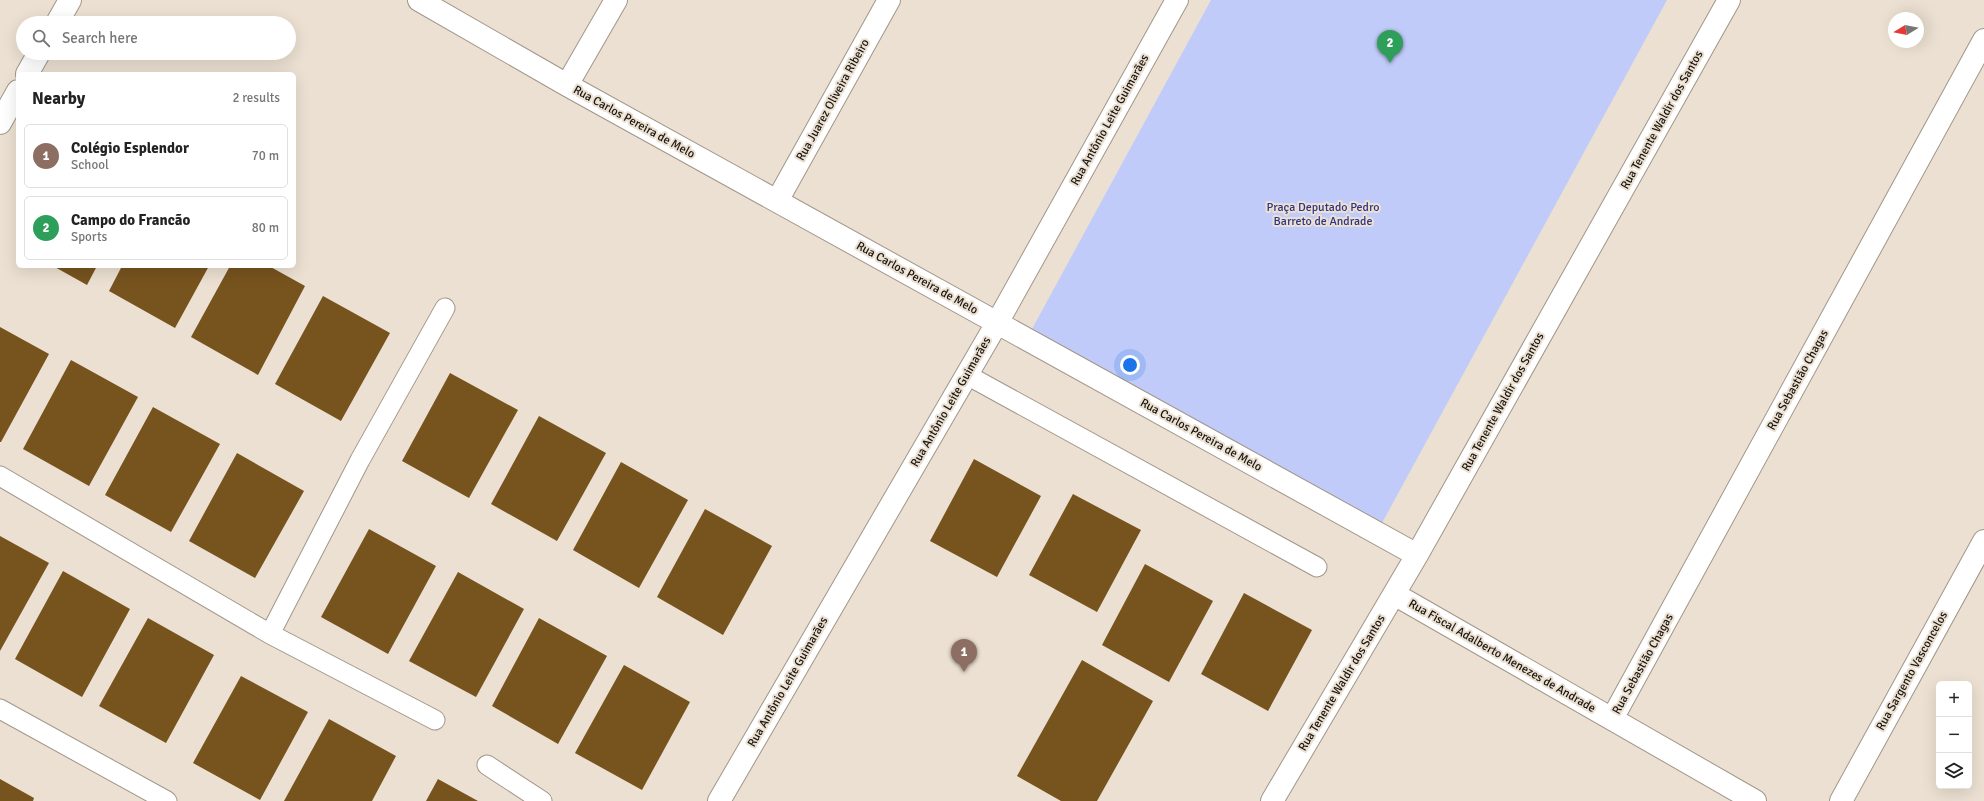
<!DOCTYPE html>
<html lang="en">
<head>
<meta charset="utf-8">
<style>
  body { margin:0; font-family:Signika,sans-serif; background:#f6f6f6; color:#222 }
  .controls { position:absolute; right:12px; bottom:12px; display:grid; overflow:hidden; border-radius:6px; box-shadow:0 4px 16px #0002 }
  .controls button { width:36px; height:36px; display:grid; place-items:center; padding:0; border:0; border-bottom:1px solid #e0e0e0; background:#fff; color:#222; font:20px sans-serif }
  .compass { position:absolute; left:1888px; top:12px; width:36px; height:36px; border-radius:50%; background:#fff; box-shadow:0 4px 16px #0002; rotate:260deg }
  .you { position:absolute; left:1130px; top:365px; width:14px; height:14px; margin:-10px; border:3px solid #fff; border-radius:50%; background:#1a73e8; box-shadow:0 0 0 6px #1a73e833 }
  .badge { display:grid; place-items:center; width:26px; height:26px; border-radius:50%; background:#5862d9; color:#fff; font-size:13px; font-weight:700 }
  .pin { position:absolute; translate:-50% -33px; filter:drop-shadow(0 1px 2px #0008) }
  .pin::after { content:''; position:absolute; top:21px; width:14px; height:12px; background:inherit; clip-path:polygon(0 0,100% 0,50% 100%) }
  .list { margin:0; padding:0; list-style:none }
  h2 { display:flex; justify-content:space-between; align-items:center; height:52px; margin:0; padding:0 16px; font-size:17px }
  h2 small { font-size:13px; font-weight:400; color:#767676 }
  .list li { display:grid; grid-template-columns:26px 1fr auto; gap:12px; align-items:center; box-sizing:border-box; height:64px; margin:0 8px 8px; padding:0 8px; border:1px solid #e0e0e0; border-radius:6px }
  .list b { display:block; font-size:15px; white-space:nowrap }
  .list p { margin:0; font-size:13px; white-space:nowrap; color:#767676 }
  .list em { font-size:13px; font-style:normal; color:#767676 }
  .icon { flex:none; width:22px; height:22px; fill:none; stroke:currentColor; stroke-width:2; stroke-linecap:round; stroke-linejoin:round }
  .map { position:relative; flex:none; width:1984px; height:801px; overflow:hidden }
  .search { position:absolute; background:#fff; box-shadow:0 4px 16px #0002; left:16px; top:16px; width:280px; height:44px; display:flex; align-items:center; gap:10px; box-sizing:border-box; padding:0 14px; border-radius:22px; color:#767676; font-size:15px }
  .panel { position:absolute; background:#fff; box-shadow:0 4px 16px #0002; left:16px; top:72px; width:280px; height:196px; border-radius:6px }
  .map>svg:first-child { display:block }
</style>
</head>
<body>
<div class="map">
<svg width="1984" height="801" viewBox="0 0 1984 801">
  <rect width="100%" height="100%" fill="#ebe0d1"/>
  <path fill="#c1cbf9" d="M1211 0H1667L1382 523 1032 329Z"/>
  <path fill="#77531e" d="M53 266H97L87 285Z
    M122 266H209L175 328 109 291Z
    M230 266H269L305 286 258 375 191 337Z
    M323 296 390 333 341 421 275 384Z
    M0 327 49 354 1 442H0Z
    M71 360 138 397 89 486 23 449Z
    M450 373 518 410 469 498 402 461Z
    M153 407 220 444 171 532 105 495Z
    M539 416 606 453 557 541 491 504Z
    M237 453 304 491 255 578 189 541Z
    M974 459 1041 496 997 577 930 541Z
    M621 462 688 500 639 588 573 550Z
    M1073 494 1141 530 1097 612 1029 575Z
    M705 509 772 546 723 635 657 597Z
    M369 529 436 566 388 654 321 617Z
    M0 536 49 563 0 651Z
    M1145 564 1213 601 1169 682 1102 645Z
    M63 571 130 609 82 697 15 659Z
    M458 572 524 609 476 697 409 661Z
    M1244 593 1312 630 1268 711 1201 674Z
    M148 618 214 655 166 743 99 706Z
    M539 618 607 656 558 744 492 706Z
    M1082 660 1153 701 1097 801H1061L1017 776Z
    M624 665 690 702 642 790 575 753Z
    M241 676 308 712 260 800 193 763Z
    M329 719 396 756 372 801H284Z
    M0 779 34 798 33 801H0Z
    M438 779 478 801H426Z"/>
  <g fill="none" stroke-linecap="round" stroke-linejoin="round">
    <g stroke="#a19688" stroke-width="21">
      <path id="lane" d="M967 375 1317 567
        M0 476 270 634 435 720
        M270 634 360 460 445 308
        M0 709 167 801
        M487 765 542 801"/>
    </g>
    <g stroke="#a19688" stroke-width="24">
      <path id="street" d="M419 0 567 85 1417 555
        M57 23 70 0
        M27 74 39 53
        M567 85 616 0
        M0 123 18 91
        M777 201 889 0
        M1394 594 1755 801
        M1612 719 1984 40
        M719 801 997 323 1177 0
        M1272 801 1417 555 1729 0
        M1841 801 1984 541"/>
    </g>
    <use href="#lane" stroke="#fff" stroke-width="19"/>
    <use href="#street" stroke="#fff" stroke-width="22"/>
  </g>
  <g text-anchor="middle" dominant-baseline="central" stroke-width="4" stroke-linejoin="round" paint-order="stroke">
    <g font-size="12" fill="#18140f" stroke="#ebe0d1">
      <text transform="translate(833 100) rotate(-61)">Rua Juarez Oliveira Ribeiro</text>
      <text transform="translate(1110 120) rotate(-61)">Rua Antônio Leite Guimarães</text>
      <text transform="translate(1662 120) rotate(-61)">Rua Tenente Waldir dos Santos</text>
      <text transform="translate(634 122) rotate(29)">Rua Carlos Pereira de Melo</text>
      <text transform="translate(917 278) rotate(29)">Rua Carlos Pereira de Melo</text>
      <text transform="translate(1798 380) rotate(-61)">Rua Sebastião Chagas</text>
      <text transform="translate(951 402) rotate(-60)">Rua Antônio Leite Guimarães</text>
      <text transform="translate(1503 402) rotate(-61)">Rua Tenente Waldir dos Santos</text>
      <text transform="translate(1201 435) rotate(29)">Rua Carlos Pereira de Melo</text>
      <text transform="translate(1502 656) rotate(30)">Rua Fiscal Adalberto Menezes de Andrade</text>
      <text transform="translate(1643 664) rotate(-61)">Rua Sebastião Chagas</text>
      <text transform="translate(1912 671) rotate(-61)">Rua Sargento Vasconcelos</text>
      <text transform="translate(788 682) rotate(-60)">Rua Antônio Leite Guimarães</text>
      <text transform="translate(1342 683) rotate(-59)">Rua Tenente Waldir dos Santos</text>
    </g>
    <g font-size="12" fill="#2f3485" stroke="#ebe0d1">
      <text x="1323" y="207">Praça Deputado Pedro<tspan x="1323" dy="14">Barreto de Andrade</tspan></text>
    </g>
  </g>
</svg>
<div class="controls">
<button>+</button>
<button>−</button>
<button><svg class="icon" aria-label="layers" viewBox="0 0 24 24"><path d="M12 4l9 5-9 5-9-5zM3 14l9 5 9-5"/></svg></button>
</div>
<svg class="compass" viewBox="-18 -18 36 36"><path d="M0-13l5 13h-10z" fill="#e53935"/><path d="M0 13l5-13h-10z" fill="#767676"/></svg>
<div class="you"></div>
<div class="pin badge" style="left:964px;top:672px;background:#8d6e63">1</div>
<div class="pin badge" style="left:1390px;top:63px;background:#2e9e5b">2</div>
<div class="search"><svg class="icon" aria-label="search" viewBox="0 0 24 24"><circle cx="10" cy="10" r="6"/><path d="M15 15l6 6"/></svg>Search here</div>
<section class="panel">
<h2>Nearby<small>2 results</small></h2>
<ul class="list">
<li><span class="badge" style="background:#8d6e63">1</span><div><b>Colégio Esplendor</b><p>School</p></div><em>70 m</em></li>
<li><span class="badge" style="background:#2e9e5b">2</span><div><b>Campo do Francão</b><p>Sports</p></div><em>80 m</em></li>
</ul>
</section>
</div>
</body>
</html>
